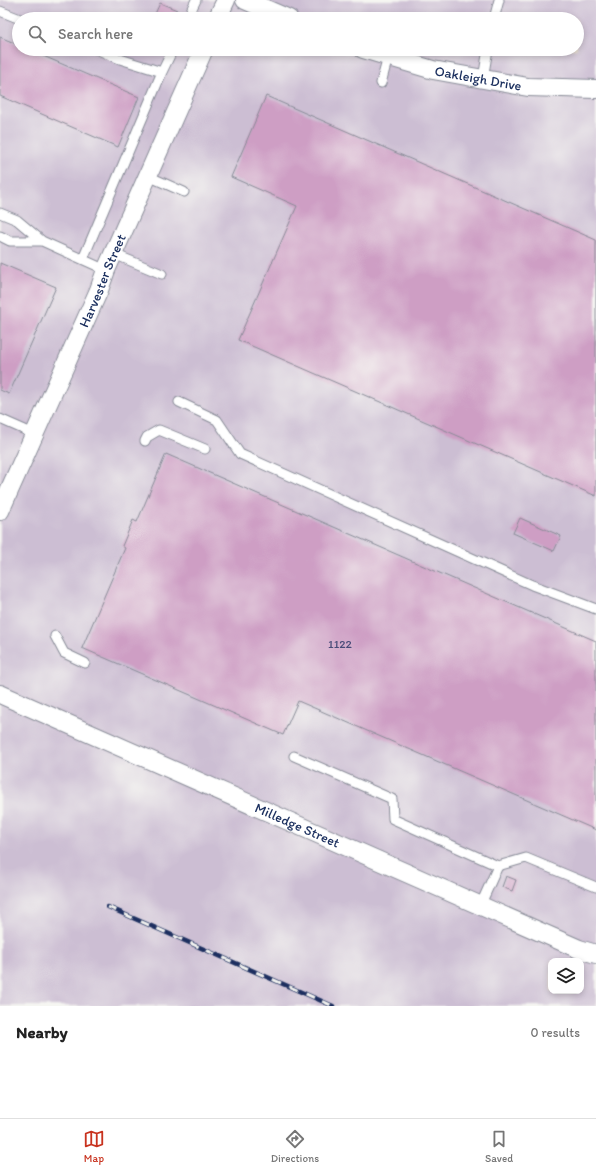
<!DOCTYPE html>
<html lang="en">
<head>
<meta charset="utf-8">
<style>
  body { margin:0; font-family:Itim,sans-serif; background:#f6f6f6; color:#222 }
  .controls { position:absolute; right:12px; bottom:12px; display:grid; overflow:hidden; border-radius:8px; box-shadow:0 2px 6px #0003 }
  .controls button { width:36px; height:36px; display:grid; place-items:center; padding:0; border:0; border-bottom:1px solid #e0e0e0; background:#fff; color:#222; font:20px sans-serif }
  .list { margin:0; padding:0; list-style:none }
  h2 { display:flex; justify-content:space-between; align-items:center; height:52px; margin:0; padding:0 16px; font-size:17px }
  h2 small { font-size:13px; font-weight:400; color:#767676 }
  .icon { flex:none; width:22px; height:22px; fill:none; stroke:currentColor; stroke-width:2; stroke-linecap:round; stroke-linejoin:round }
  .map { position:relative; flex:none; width:596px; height:1006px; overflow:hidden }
  .search { position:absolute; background:#fff; box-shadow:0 2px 6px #0003; left:12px; right:12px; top:12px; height:44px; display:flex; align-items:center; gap:10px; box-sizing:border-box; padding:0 14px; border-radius:22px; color:#767676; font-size:15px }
  .sheet { height:112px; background:#fff }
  nav { display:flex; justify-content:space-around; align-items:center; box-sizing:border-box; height:56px; border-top:1px solid #e0e0e0; background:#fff; font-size:11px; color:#767676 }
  nav a { display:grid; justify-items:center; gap:2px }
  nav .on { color:#c8321e }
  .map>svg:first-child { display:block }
</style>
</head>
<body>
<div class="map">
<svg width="596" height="1006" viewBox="0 0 596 1006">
  <rect width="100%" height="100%" fill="#f6f6f2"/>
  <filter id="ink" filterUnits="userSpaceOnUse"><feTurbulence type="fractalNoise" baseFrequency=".025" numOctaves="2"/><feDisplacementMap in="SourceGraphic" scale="8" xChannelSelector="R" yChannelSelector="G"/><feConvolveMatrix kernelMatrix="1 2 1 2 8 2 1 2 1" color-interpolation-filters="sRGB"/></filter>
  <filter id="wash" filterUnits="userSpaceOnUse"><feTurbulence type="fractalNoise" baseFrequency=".012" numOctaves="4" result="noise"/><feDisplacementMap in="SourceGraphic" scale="16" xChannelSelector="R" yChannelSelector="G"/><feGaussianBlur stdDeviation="0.9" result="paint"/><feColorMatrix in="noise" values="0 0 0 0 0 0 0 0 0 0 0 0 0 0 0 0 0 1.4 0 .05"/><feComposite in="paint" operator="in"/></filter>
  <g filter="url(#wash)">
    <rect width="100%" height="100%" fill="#f3e4cf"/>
    <path fill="#ccbed3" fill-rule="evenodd" d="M0 0H596V1006H0ZM19 19H577V49H19ZM551 961H581V991H551Z"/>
    <g id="blocks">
      <path fill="#ce9ec4" d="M160 3 177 10 173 19H166L155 14Z
        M0 37 19 45V49H27L139 97 118 147 0 96Z
        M266 96 596 240V496L238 340 297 206 231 177Z
        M0 263 56 287 9 394 0 390Z
        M166 454 596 641V830L298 701 283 735 82 648 125 548 122 546 133 520 137 522Z
        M520 518 561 536 554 551 513 533Z
        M506 876 516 880 512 891 502 887Z"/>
    </g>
  </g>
  <g filter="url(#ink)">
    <use href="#blocks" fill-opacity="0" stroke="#878a96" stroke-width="1"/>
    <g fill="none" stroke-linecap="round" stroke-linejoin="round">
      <g stroke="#878a96" stroke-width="11">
        <path id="service" d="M0 11 20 19
          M187 19 196 0
          M494 19 499 0
          M96 49 120 59 162 72 173 49
          M483 79 488 49
          M381 83 388 57
          M148 176 184 192
          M0 213 17 220 42 241 106 270
          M0 236 10 241H42
          M114 254 162 274
          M83 259 162 72
          M179 402 217 420 240 454 532 585 596 609
          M0 419 34 434
          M145 441 147 437 159 430 205 449
          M55 636 64 653 85 663
          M294 756 392 799 393 819 498 866 480 906
          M498 866 526 858 596 887"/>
      </g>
      <g stroke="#878a96" stroke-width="20">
        <g id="minor">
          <path d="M245 0 289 19"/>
          <path d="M217 19 226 0"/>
          <path id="s1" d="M363 49 433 70 528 87 596 89"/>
          <path id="s2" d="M0 511 99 290 106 270 204 49"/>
          <path id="s3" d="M0 694 579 949 596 954"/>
        </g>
      </g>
      <use href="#service" stroke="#fff" stroke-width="9"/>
      <use href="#minor" stroke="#fff" stroke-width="18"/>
      <g stroke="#1b2f5e" stroke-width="4.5">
        <path id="rail" d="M108 907 333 1006"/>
      </g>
      <use href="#rail" stroke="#f6f6f2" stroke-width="3" stroke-dasharray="9" stroke-linecap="butt"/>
    </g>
  </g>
  <g text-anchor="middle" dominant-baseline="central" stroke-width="3" stroke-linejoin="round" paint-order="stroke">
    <g font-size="12" fill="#484b78">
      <text x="340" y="644">1122</text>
    </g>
    <g font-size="14" fill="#1b2f5e" stroke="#f6f6f2">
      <text stroke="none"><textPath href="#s1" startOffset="119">Oakleigh Drive</textPath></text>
      <text stroke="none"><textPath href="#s2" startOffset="252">Harvester Street</textPath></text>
      <text stroke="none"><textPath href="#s3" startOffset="325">Milledge Street</textPath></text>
    </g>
  </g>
</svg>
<div class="controls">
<button><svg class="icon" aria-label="layers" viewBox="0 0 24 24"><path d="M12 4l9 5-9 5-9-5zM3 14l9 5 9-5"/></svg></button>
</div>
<div class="search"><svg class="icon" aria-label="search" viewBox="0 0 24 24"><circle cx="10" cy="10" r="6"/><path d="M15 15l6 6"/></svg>Search here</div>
</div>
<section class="sheet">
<h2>Nearby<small>0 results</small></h2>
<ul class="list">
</ul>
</section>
<nav>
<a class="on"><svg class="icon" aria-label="map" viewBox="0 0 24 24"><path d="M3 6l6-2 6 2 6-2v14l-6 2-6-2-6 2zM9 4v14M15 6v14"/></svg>Map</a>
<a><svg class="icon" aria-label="directions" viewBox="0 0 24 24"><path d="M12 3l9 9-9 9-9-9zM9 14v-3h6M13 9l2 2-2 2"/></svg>Directions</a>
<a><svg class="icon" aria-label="saved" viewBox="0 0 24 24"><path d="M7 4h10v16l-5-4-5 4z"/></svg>Saved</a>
</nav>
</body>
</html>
